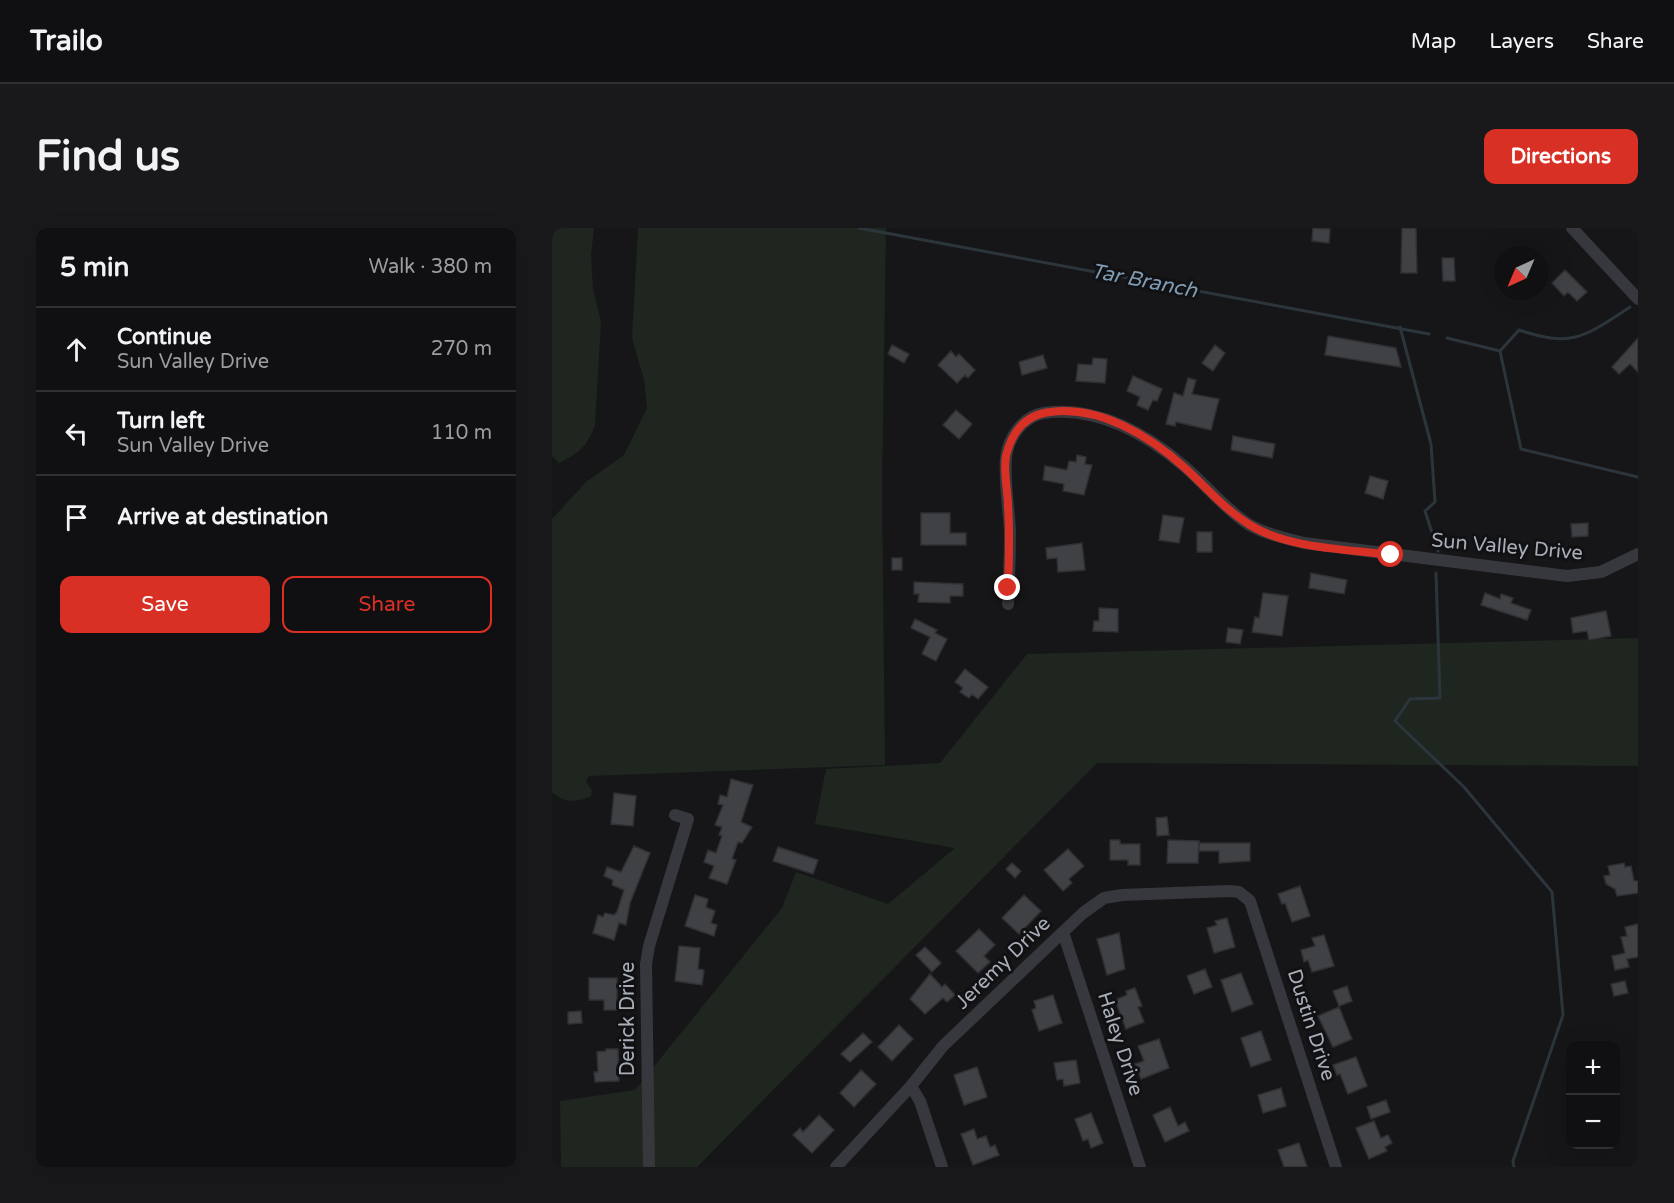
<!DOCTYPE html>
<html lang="en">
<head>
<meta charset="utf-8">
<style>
  body { margin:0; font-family:"Varela Round",sans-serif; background:#19191b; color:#f1f3f6 }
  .controls { position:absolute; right:18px; bottom:18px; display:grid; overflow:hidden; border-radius:12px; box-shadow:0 6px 24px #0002 }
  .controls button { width:54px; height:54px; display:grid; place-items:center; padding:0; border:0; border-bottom:2px solid #303032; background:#101012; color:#f1f3f6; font:30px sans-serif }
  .compass { position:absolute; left:942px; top:18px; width:54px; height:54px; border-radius:50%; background:#101012; box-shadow:0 6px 24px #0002; rotate:224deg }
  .stop { position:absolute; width:18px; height:18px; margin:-14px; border:4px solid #d93025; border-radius:50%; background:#fff }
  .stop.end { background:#d93025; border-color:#fff; box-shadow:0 2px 6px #0008 }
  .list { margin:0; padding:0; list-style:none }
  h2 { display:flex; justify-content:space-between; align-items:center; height:78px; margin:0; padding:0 24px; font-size:26px }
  h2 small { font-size:20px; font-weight:400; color:#9c9d9f }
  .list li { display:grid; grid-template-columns:39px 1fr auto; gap:18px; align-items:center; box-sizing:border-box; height:84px; padding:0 24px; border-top:2px solid #303032 }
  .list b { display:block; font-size:22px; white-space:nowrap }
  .list p { margin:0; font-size:20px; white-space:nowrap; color:#9c9d9f }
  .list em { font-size:20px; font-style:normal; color:#9c9d9f }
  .actions { display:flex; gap:12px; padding:18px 24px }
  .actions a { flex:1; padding:14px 0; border:2px solid #d93025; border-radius:12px; text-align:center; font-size:21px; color:#d93025 }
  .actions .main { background:#d93025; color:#fff }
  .icon { flex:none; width:33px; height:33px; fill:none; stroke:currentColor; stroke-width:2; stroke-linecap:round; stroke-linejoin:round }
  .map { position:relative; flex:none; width:1086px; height:939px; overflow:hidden; border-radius:12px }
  header { display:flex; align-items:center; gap:36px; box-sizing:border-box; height:84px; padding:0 30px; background:#101012; border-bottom:2px solid #303032 }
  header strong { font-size:28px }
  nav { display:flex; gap:33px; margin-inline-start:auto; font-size:21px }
  .intro { display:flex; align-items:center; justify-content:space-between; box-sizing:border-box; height:144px; padding:0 36px }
  h1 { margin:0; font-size:42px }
  .button { padding:15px 27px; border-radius:12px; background:#d93025; color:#fff; font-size:21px; font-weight:700 }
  main { display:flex; gap:36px; padding:0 36px }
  aside { flex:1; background:#101012; border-radius:12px; box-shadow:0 6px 24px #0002 }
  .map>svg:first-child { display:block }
</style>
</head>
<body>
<header>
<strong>Trailo</strong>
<nav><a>Map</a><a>Layers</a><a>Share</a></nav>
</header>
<div class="intro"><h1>Find us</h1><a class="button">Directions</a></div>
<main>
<aside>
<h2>5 min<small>Walk · 380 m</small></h2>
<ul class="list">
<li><svg class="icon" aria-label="ahead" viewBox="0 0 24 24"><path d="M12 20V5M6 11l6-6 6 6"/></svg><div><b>Continue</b><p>Sun Valley Drive</p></div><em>270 m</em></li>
<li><svg class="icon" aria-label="left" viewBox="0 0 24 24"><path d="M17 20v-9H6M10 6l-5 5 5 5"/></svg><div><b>Turn left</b><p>Sun Valley Drive</p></div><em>110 m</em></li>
<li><svg class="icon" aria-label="arrive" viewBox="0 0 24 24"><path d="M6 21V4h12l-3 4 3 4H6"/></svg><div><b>Arrive at destination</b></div></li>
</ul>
<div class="actions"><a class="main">Save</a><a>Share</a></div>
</aside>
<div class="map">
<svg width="1086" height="939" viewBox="0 0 1086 939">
  <rect width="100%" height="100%" fill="#161618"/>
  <path fill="#1e261f" d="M0 0H42L39 28 41 61 49 94 43 197C36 217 27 226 7 235L0 228Z
    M86 0H334L330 261 333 537 37 548 34 554 40 562 39 568C26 575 11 575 0 564V291L34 254 72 227 95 180 92 152 80 110Z
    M1086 410V538L545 535 145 939H9L8 873 83 862 230 680 244 644 336 676 403 620 263 596 274 541 388 535 475 426Z"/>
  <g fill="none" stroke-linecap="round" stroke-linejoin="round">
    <path stroke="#2c353c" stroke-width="3" d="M307 0 877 106
      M848 99 879 216 883 274 873 283 886 323
      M895 110 948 123 969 221 1086 249
      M948 123 967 102C1021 120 1032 109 1078 79
      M884 345 888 470 858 471 843 493 912 559 1000 664 1011 787 961 933 962 939"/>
  </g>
  <path fill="#404145" stroke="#303034" stroke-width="1.5" d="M761 0 778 1 777 15 760 13Z
    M850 0H864L865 45H849Z
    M890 30H902L903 53H891Z
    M1013 42 1035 64 1025 73 1016 64 1012 68 1000 55Z
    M776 108 844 120 849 139 773 127Z
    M1086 110V144L1078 136 1067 146 1060 139Z
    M340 117 357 126 352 135 336 126Z
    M663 117 673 125 661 143 650 135Z
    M399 123 404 129 407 126 423 142 416 150 413 147 405 155 386 137Z
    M491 127 495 140 470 147 467 134Z
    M541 130 555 131 553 155 524 153 526 136 540 137Z
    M581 148 610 161 605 173 601 172 596 182 585 177 588 169 575 163Z
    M636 150 644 152 640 166 667 171 659 202 624 194 623 198 614 196 622 165 631 168Z
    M404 182 420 196 407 211 391 197Z
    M681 208 723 216 720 230 679 222Z
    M525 227 534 229 533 236 540 237 532 267 511 263 512 256 491 252 493 238 515 242 517 233 524 234Z
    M818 248 836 253 831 271 813 265Z
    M369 285H398V305H414V317H369Z
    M611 287 632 290 627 315 607 312Z
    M1036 295V308L1020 309 1019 296Z
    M645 304H660V324H645Z
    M530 315 533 342 506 344 505 330 495 331 494 320Z
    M340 330H350V342H340Z
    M759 345 795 352 792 366 757 360Z
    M362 354 411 356V368H398V375L366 374 367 366H362Z
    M711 365 736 368 730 408 700 404 703 389 707 390Z
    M933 365 948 371 949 366 961 370 959 375 979 382 975 392 929 377Z
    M547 380 566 381V404L541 403 542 393H547Z
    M1054 383 1059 408 1037 412 1035 403 1021 405 1019 390Z
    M363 391 385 402 383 405 395 411 384 433 370 426 378 409 359 400Z
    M676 400 691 402 688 416 674 414Z
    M413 441 436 459 426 471 420 466 417 470 408 464 411 460 403 454Z
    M179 551 201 557 189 594 200 599 190 615 186 614 180 631 184 632 175 656 157 650 162 638 152 634 156 622 164 625 170 608 167 607 170 599 163 597 171 577 166 576 168 567 175 569Z
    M62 565 84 568 81 598 59 596Z
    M615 589 617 607 605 608 604 590Z
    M558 612H568V616H588V637H576V632H558Z
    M616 612 647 613 646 635H615Z
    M647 615H698V633L667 635V623H647Z
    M82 618 98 625 78 675 74 697 67 695 62 712 41 705 46 687 51 689 53 685 62 687 65 684 72 662 60 657 61 652 52 648 55 639 69 644Z
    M226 619 266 632 261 646 221 633Z
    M516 621 532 638 517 651 520 655 511 663 492 642Z
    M460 635 469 643 463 650 454 641Z
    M1072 635 1073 639 1079 638 1082 653H1086V665L1065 668 1063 661 1054 656 1052 648 1058 647 1056 638Z
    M748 658 758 688 740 694 733 675 730 676 726 666Z
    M143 667 156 671 154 679 163 683 159 695 165 697 162 708 133 698Z
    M472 667 489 683 467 706 450 690Z
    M675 690 683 719 662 725 655 700 665 697 663 693Z
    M1086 696V729L1075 731 1077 739 1063 742 1060 728 1073 725 1069 709 1075 708 1073 699Z
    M427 701 443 717 432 728 438 734 426 745 404 723Z
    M567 705 573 741 555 747 545 711Z
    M772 707 782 738 760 744 756 732 752 734 749 722 763 718 760 710Z
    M127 718 148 720 146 741 152 742 150 757 123 753Z
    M373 719 389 735 380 744 364 727Z
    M653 741 660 759 642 766 635 748Z
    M689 745 701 776 680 784 669 752Z
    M378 746 390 759 393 756 403 767 395 774 391 770 373 786 358 771Z
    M37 750H65V782H52V772H37Z
    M1073 753 1076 765 1062 768 1059 756Z
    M795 758 800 773 787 778 781 763Z
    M583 760 590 778 586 779 592 794 574 801 563 772 575 767 574 763Z
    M501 767 510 795 487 803 480 782 484 780 482 773Z
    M787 779 800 811 781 819 766 788Z
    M29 783 30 795 16 796V784Z
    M347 797 361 811 340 833 326 819Z
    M709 803 719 832 699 839 689 810Z
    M311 805 320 814 298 834 289 826Z
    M607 811 617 840 589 851 583 836 592 833 586 818Z
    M54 821H66L67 853 43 854 42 844H46L45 824 54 823Z
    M804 829 815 858 796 866 788 846 785 847 781 837Z
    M524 832 528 855 512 858 511 851 505 852 502 835Z
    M425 839 435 869 412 877 402 847Z
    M309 842 324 856 302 879 288 865Z
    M729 860 734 878 711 885 706 867Z
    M834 872 838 884 819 891 815 879Z
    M618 879 626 898 633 894 637 903 613 914 601 887Z
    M539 885 551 915 539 920 536 911 531 913 523 891Z
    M267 887 282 902 260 925 241 907 248 900 251 904Z
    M822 893 829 910 836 907 840 915 833 919 835 923 817 931 804 900Z
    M422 901 425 911 434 908 438 919 443 917 447 927 421 937 409 906Z
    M747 915 755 939H732L726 922Z"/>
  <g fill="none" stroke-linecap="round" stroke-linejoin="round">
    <path stroke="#37383d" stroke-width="12" d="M1020 0 1086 71
      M456 376C457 352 458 327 458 303 457 280 452 254 454 230 456 210 471 188 492 185 544 178 593 205 632 238 654 257 672 280 696 296 713 306 733 310 752 315L1015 348 1049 344 1086 326
      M511 704 588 939
      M359 858 368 873 390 939
      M97 939 94 736 97 718 136 591 123 587
      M284 939 359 858 391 818 531 685 552 670 570 667 677 663 687 664 698 673 784 939"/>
  </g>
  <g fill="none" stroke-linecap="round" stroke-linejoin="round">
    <path stroke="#d93025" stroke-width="8" d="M456 360C457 333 458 305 456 278 456 263 451 243 454 228 460 203 473 187 498 184 547 177 598 208 633 240 654 259 673 282 698 297 737 321 795 321 839 327"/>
  </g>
  <g text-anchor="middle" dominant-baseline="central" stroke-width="6" stroke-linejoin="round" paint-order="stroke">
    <g font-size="20" fill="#a8adb8" stroke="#111113">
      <text transform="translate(955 319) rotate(5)">Sun Valley Drive</text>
      <text transform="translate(451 735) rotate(-44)">Jeremy Drive</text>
      <text transform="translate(76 791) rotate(-90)">Derick Drive</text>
      <text transform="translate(759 797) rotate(72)">Dustin Drive</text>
      <text transform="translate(568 816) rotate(72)">Haley Drive</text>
    </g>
    <g font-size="21" font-style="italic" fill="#7f9bb3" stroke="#111113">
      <text transform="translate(592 53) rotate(11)">Tar Branch</text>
    </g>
  </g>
</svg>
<div class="controls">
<button>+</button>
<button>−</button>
</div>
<svg class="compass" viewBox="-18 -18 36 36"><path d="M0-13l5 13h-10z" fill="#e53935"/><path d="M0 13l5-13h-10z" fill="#9c9d9f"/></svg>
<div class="stop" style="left:839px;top:327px"></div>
<div class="stop end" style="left:456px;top:360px"></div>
</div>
</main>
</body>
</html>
